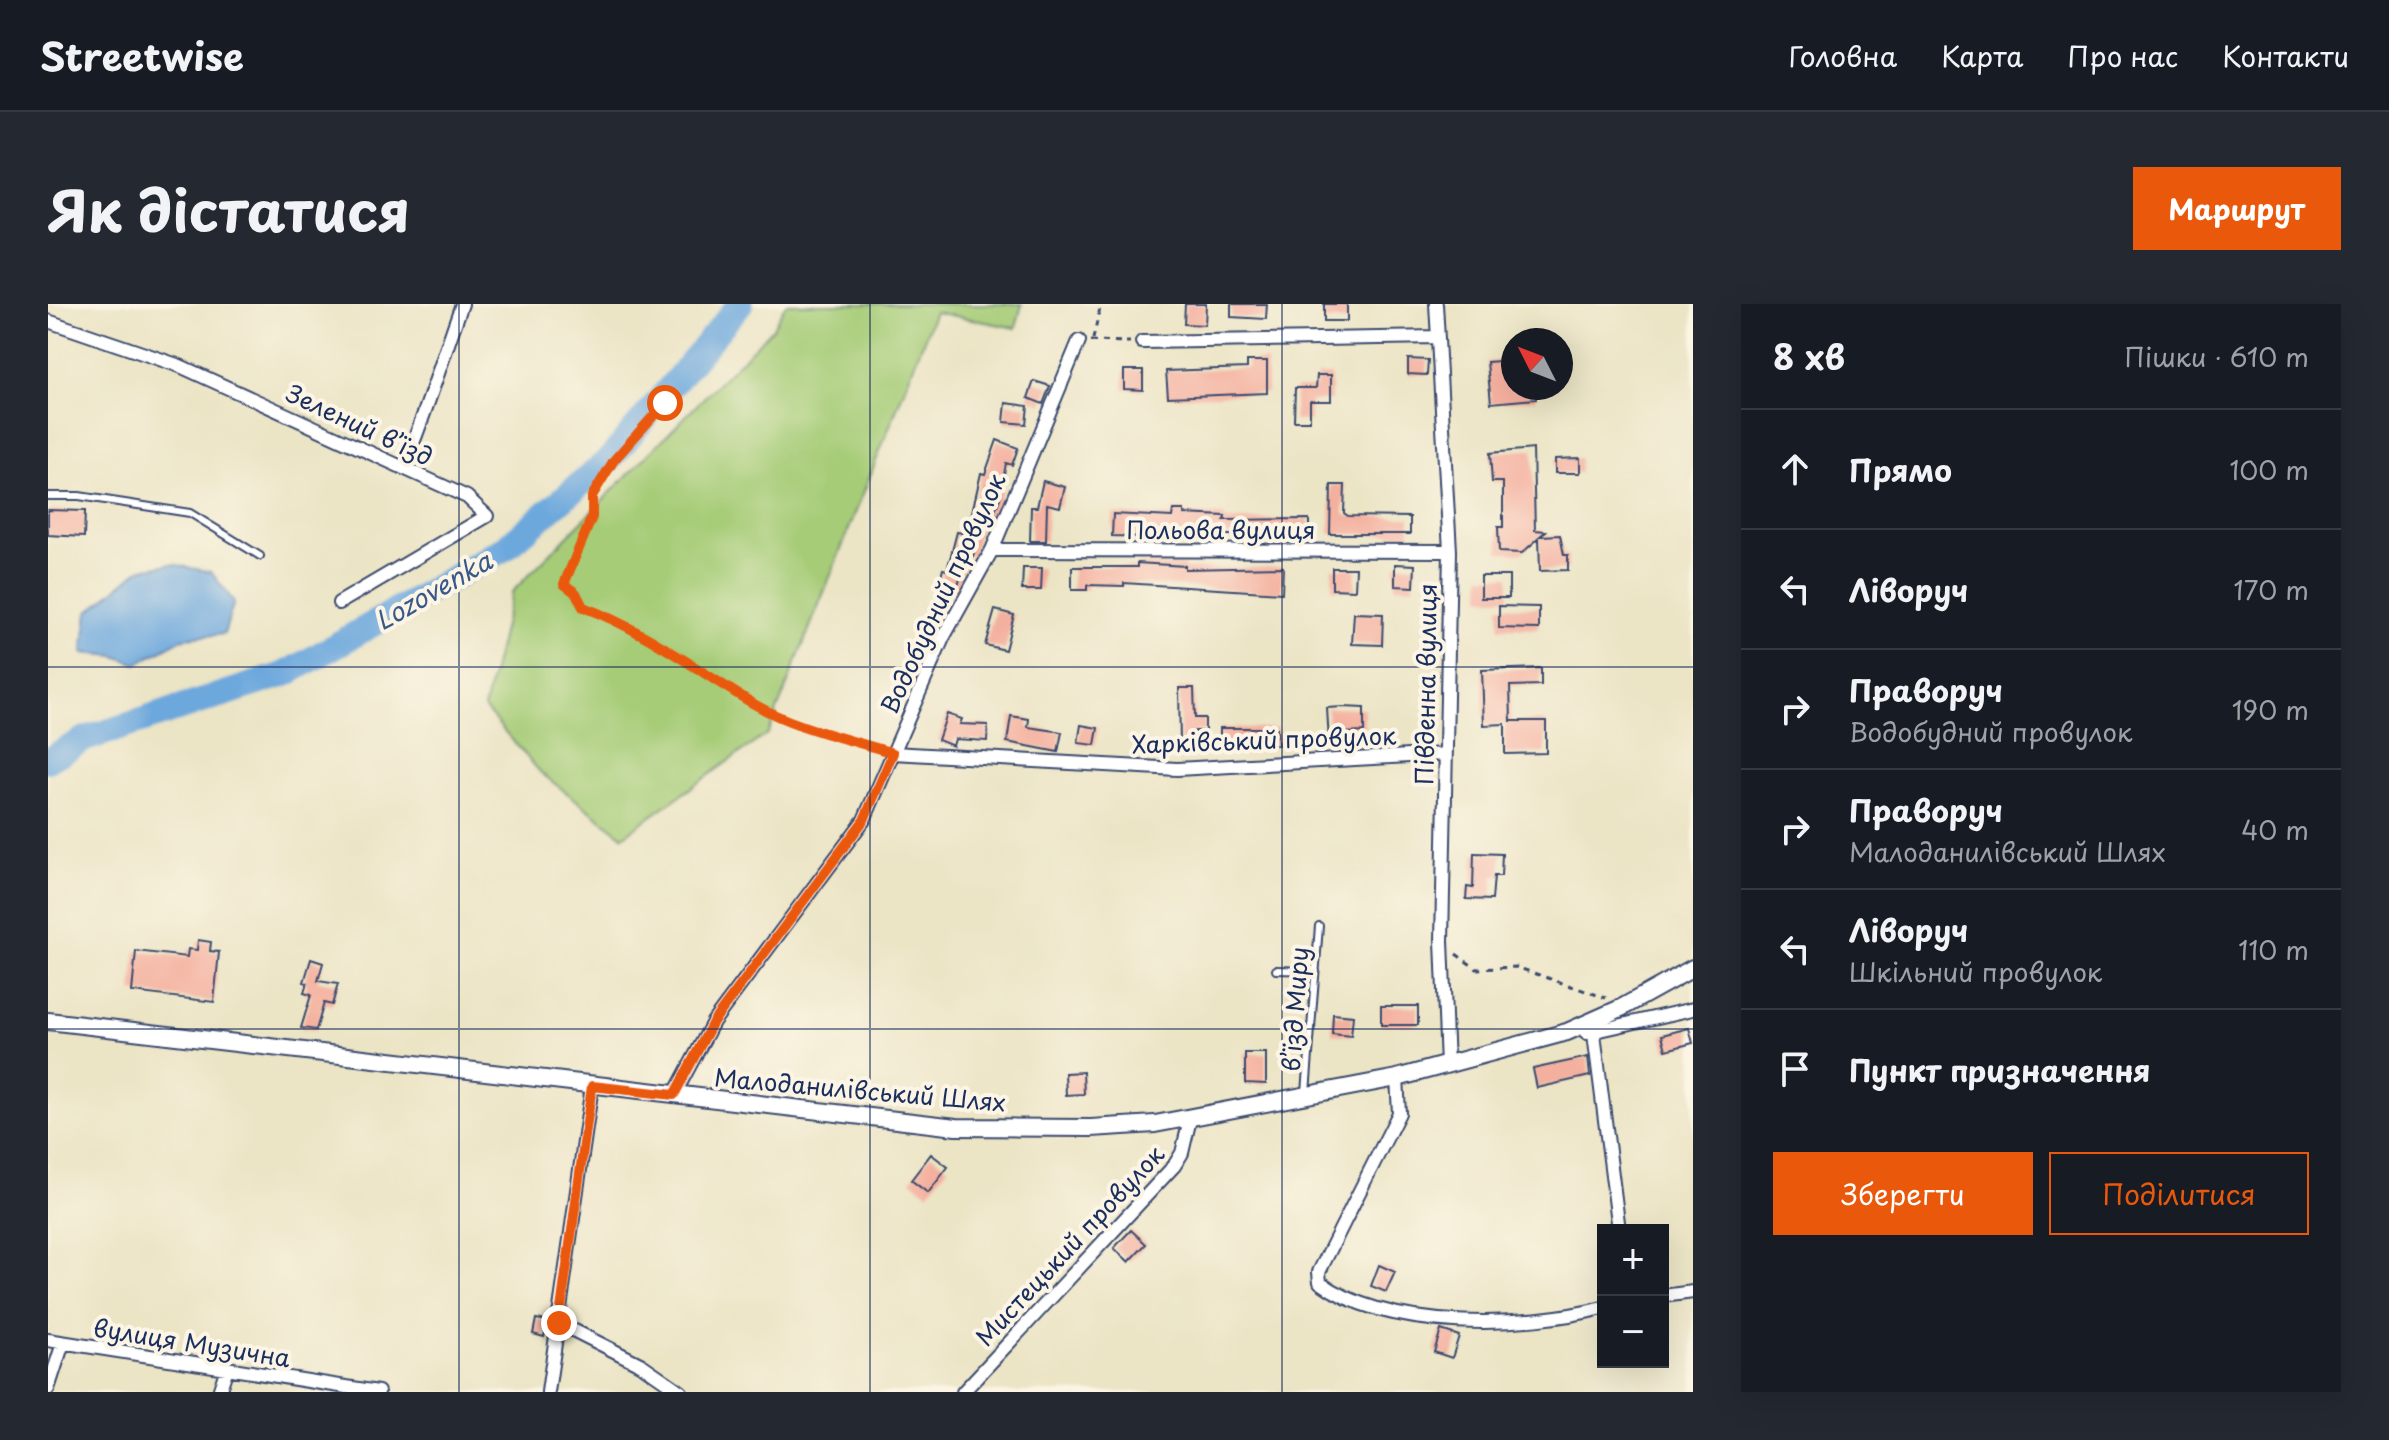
<!DOCTYPE html>
<html lang="uk">
<head>
<meta charset="utf-8">
<style>
  body { margin:0; font-family:"Playpen Sans",sans-serif; background:#242831; color:#f1f3f6 }
  .controls { position:absolute; right:24px; bottom:24px; display:grid; overflow:hidden; border-radius:0px; box-shadow:0 8px 32px #0002 }
  .controls button { width:72px; height:72px; display:grid; place-items:center; padding:0; border:0; border-bottom:2px solid #363941; background:#171b24; color:#f1f3f6; font:40px sans-serif }
  .compass { position:absolute; left:1453px; top:24px; width:72px; height:72px; border-radius:50%; background:#171b24; box-shadow:0 8px 32px #0002; rotate:312deg }
  .stop { position:absolute; width:24px; height:24px; margin:-18px; border:6px solid #ea580c; border-radius:50%; background:#fff }
  .stop.end { background:#ea580c; border-color:#fff; box-shadow:0 2px 8px #0008 }
  .list { margin:0; padding:0; list-style:none }
  h2 { display:flex; justify-content:space-between; align-items:center; height:104px; margin:0; padding:0 32px; font-size:34px }
  h2 small { font-size:26px; font-weight:400; color:#9ea1a6 }
  .list li { display:grid; grid-template-columns:52px 1fr auto; gap:24px; align-items:center; box-sizing:border-box; height:120px; padding:0 32px; border-top:2px solid #363941 }
  .list b { display:block; font-size:30px; white-space:nowrap }
  .list p { margin:0; font-size:26px; white-space:nowrap; color:#9ea1a6 }
  .list em { font-size:26px; font-style:normal; color:#9ea1a6 }
  .actions { display:flex; gap:16px; padding:24px 32px }
  .actions a { flex:1; padding:18px 0; border:2px solid #ea580c; border-radius:0px; text-align:center; font-size:28px; color:#ea580c }
  .actions .main { background:#ea580c; color:#fff }
  .icon { flex:none; width:44px; height:44px; fill:none; stroke:currentColor; stroke-width:2; stroke-linecap:round; stroke-linejoin:round }
  .map { position:relative; flex:none; width:1645px; height:1088px; overflow:hidden; border-radius:0px }
  header { display:flex; align-items:center; gap:48px; box-sizing:border-box; height:112px; padding:0 40px; background:#171b24; border-bottom:2px solid #363941 }
  header strong { font-size:38px }
  nav { display:flex; gap:44px; margin-inline-start:auto; font-size:28px }
  .intro { display:flex; align-items:center; justify-content:space-between; box-sizing:border-box; height:192px; padding:0 48px }
  h1 { margin:0; font-size:56px }
  .button { padding:20px 36px; border-radius:0px; background:#ea580c; color:#fff; font-size:28px; font-weight:700 }
  main { display:flex; gap:48px; padding:0 48px }
  aside { flex:1; background:#171b24; border-radius:0px; box-shadow:0 8px 32px #0002 }
  .map>svg:first-child { display:block }
</style>
</head>
<body>
<header>
<strong>Streetwise</strong>
<nav><a>Головна</a><a>Карта</a><a>Про нас</a><a>Контакти</a></nav>
</header>
<div class="intro"><h1>Як дістатися</h1><a class="button">Маршрут</a></div>
<main>
<div class="map">
<svg width="1645" height="1088" viewBox="0 0 1645 1088">
  <rect width="100%" height="100%" fill="#fcf5e5"/>
  <filter id="ink" filterUnits="userSpaceOnUse"><feTurbulence type="fractalNoise" baseFrequency=".0125" numOctaves="2"/><feDisplacementMap in="SourceGraphic" scale="16" xChannelSelector="R" yChannelSelector="G"/><feConvolveMatrix kernelMatrix="1 2 1 2 8 2 1 2 1" color-interpolation-filters="sRGB"/></filter>
  <filter id="wash" filterUnits="userSpaceOnUse"><feTurbulence type="fractalNoise" baseFrequency=".006" numOctaves="4" result="noise"/><feDisplacementMap in="SourceGraphic" scale="32" xChannelSelector="R" yChannelSelector="G"/><feGaussianBlur stdDeviation="1.8" result="paint"/><feColorMatrix in="noise" values="0 0 0 0 0 0 0 0 0 0 0 0 0 0 0 0 0 1.4 0 .05"/><feComposite in="paint" operator="in"/></filter>
  <g filter="url(#wash)">
    <rect width="100%" height="100%" fill="#ebe4c5"/>
    <path fill="#a6cc77" stroke="#607e6a" stroke-width="2" d="M738 0H974L968 24 887 8 720 429 575 532 493 469 436 404 464 288 724 25Z"/>
    <path fill="#6da8dd" stroke="#446c9e" stroke-width="2" d="M124 260 163 268 186 298 176 330 136 334 89 360 67 352 35 349 40 308 92 265Z"/>
    <g fill="none" stroke-linecap="round" stroke-linejoin="round">
      <path stroke="#6da8dd" stroke-width="26" d="M0 456 37 435 238 370 457 244 562 155 692 0"/>
    </g>
    <g id="blocks">
      <path fill="#f4b09f" d="M1137 0H1158L1157 21 1136 20Z
        M1183 0H1219L1218 15 1183 13Z
        M1276 0H1299V17H1276Z
        M1360 55 1380 56 1379 71 1360 70Z
        M1465 56V84H1488V95L1443 99 1439 58Z
        M1199 57H1219V89L1120 93 1118 67 1199 64Z
        M1076 66H1095V86L1076 85Z
        M1269 71H1283V97H1262V117H1246L1247 84H1268Z
        M986 77 1002 82 995 100 980 94Z
        M958 99 980 102 978 120 956 118Z
        M949 136 970 144 964 161 958 159 952 194 942 220 934 217 925 252 919 250 908 289 890 284 895 265 899 266 909 228 919 230 933 169 937 170Z
        M1485 145 1487 226 1498 227 1492 232 1512 231 1516 251H1520V266L1492 267 1491 234 1474 249 1451 248 1450 223H1455V178H1444L1442 149Z
        M1532 154V169H1507V155Z
        M995 177 1017 183 1012 203 999 200 998 237H982L983 203H989Z
        M1283 181H1297L1296 209 1300 212 1362 213V230H1282Z
        M0 206 37 207 36 233 0 231Z
        M1125 206H1136V210L1177 212 1176 216 1261 215V231H1176V235L1064 232 1065 210 1124 213Z
        M1089 259 1137 262V265L1235 263 1234 289 1076 279V282L1039 281V286H1024V263H1089Z
        M1347 260 1367 261 1366 283 1347 282Z
        M975 264H994L993 286H974Z
        M1284 264H1308L1307 286 1284 285Z
        M1433 272H1461V294H1433Z
        M1451 302 1491 303V325L1451 324Z
        M947 306 966 311 957 346 937 341Z
        M1306 309 1335 310 1334 341 1304 340Z
        M873 319 891 322 883 339 870 337Z
        M1493 364V381L1462 382 1463 417H1498V449L1457 450V420L1436 421 1434 366Z
        M1131 384H1146L1147 414H1157V427H1147V439L1132 440Z
        M1295 403 1316 404V428L1296 429V438L1281 439 1279 404Z
        M899 410 914 415 912 420 940 421 939 437 907 435 905 442 890 436Z
        M963 412 981 415 980 423 1014 428 1010 448 959 438Z
        M1033 421 1050 424 1047 441 1030 439Z
        M1172 424H1229L1230 441 1172 442Z
        M1426 549 1454 550 1453 572H1446L1444 596 1418 595 1419 583 1425 584Z
        M150 636 163 638 162 647 171 648 166 698 84 688 88 647 139 653 140 645 149 646Z
        M263 655 275 659 270 677 290 680 284 701 276 699 268 726 253 724 263 691 256 689 259 679 256 678Z
        M1333 702H1370V721H1333Z
        M1285 710 1305 712 1303 732 1284 730Z
        M1641 724 1645 739 1618 746 1614 731Z
        M1197 749H1218V780L1197 779Z
        M1540 753 1542 772 1489 784 1485 765Z
        M1035 768 1036 790 1018 791 1017 769Z
        M883 850 900 863 880 889 863 876Z
        M1083 926 1098 940 1081 958 1066 944Z
        M1331 961 1347 968 1338 988 1323 982Z
        M488 1015 500 1017 496 1033 485 1030Z
        M1393 1026 1411 1032 1404 1054 1386 1048Z"/>
    </g>
  </g>
  <g filter="url(#ink)">
    <use href="#blocks" fill-opacity="0" stroke="#3a4a6d" stroke-width="2"/>
    <g fill="none" stroke-linecap="round" stroke-linejoin="round">
      <g stroke="#3a4a6d" stroke-width="10">
        <path id="service" d="M0 192H31L142 209 212 252
          M1228 666 1268 667
          M1258 789 1271 622"/>
      </g>
      <g stroke="#3a4a6d" stroke-width="16">
        <path id="minor" d="M1388 0 1402 247 1394 637 1399 761
          M0 17 132 62 419 193 439 212 291 299
          M1094 38 1390 33
          M355 164C378 110 394 55 414 0
          M944 246 1402 247
          M845 449 1129 465 1397 450
          M1539 729 1645 705
          M1546 730 1571 926
          M1349 774 1351 809 1271 968 1272 978C1339 1028 1478 1024 1555 1004
          M626 791 665 718 816 516 895 334 944 246 1031 37
          M1615 992 1645 988
          M511 1019 594 1061 633 1088
          M0 1036 330 1088
          M0 1085 15 1039
          M171 1088 178 1067
          M500 1088 544 782
          M915 1088 1126 862 1134 849 1142 815"/>
      </g>
      <g stroke="#3a4a6d" stroke-width="20">
        <path id="secondary" d="M0 717 908 823 1043 824 1107 820 1349 774 1519 728 1573 704 1645 664"/>
      </g>
      <path stroke="#3a4a6d" stroke-width="3" stroke-dasharray="6 6" stroke-linecap="butt" d="M1045 35 1053 0
        M1042 37 1082 38
        M617 99 566 156 544 192V213L516 280 528 289 535 303C597 326 650 367 706 400 746 423 790 432 834 445
        M1408 650 1429 665 1468 663 1558 694"/>
      <use href="#service" stroke="#fff" stroke-width="6"/>
      <use href="#minor" stroke="#fff" stroke-width="12"/>
      <use href="#secondary" stroke="#fff" stroke-width="16"/>
    </g>
  </g>
  <g fill="none" stroke-linecap="round" stroke-linejoin="round" filter="url(#ink)">
    <path stroke="#ea580c" stroke-width="10" d="M511 1019 544 782 626 791 665 718 816 516 845 449C798 434 749 425 706 400 650 367 597 326 535 303L528 289 516 280 544 213V192L566 156 617 99"/>
  </g>
  <path fill="none" stroke="#1b2f5e" stroke-width="2" stroke-opacity="0.55" d="M411 0V1088M822 0V1088M1234 0V1088M0 363H1645M0 725H1645"/>
  <g text-anchor="middle" dominant-baseline="central" stroke-width="8" stroke-linejoin="round" paint-order="stroke">
    <g font-size="24" fill="#1b2f5e" stroke="#fcf5e5">
      <text transform="translate(312 120) rotate(25)">Зелений в’їзд</text>
      <text x="1173" y="225">Польова вулиця</text>
      <text transform="translate(894 289) rotate(-65)">Водобудний провулок</text>
      <text transform="translate(1377 380) rotate(-89)">Південна вулиця</text>
      <text transform="translate(1216 435) rotate(-2)">Харківський провулок</text>
      <text transform="translate(1246 705) rotate(-86)">в’їзд Миру</text>
      <text transform="translate(812 785) rotate(5)">Малоданилівський Шлях</text>
      <text transform="translate(1021 941) rotate(-47)">Мистецький провулок</text>
      <text transform="translate(144 1038) rotate(9)">вулиця Музична</text>
    </g>
    <g font-size="26" font-style="italic" fill="#38598a" stroke="#fcf5e5">
      <text transform="translate(385 286) rotate(-30)">Lozovenka</text>
    </g>
  </g>
</svg>
<div class="controls">
<button>+</button>
<button>−</button>
</div>
<svg class="compass" viewBox="-18 -18 36 36"><path d="M0-13l5 13h-10z" fill="#e53935"/><path d="M0 13l5-13h-10z" fill="#9ea1a6"/></svg>
<div class="stop" style="left:617px;top:99px"></div>
<div class="stop end" style="left:511px;top:1019px"></div>
</div>
<aside>
<h2>8 хв<small>Пішки · 610 m</small></h2>
<ul class="list">
<li><svg class="icon" aria-label="ahead" viewBox="0 0 24 24"><path d="M12 20V5M6 11l6-6 6 6"/></svg><div><b>Прямо</b></div><em>100 m</em></li>
<li><svg class="icon" aria-label="left" viewBox="0 0 24 24"><path d="M17 20v-9H6M10 6l-5 5 5 5"/></svg><div><b>Ліворуч</b></div><em>170 m</em></li>
<li><svg class="icon" aria-label="right" viewBox="0 0 24 24"><path d="M7 20v-9h11M14 6l5 5-5 5"/></svg><div><b>Праворуч</b><p>Водобудний провулок</p></div><em>190 m</em></li>
<li><svg class="icon" aria-label="right" viewBox="0 0 24 24"><path d="M7 20v-9h11M14 6l5 5-5 5"/></svg><div><b>Праворуч</b><p>Малоданилівський Шлях</p></div><em>40 m</em></li>
<li><svg class="icon" aria-label="left" viewBox="0 0 24 24"><path d="M17 20v-9H6M10 6l-5 5 5 5"/></svg><div><b>Ліворуч</b><p>Шкільний провулок</p></div><em>110 m</em></li>
<li><svg class="icon" aria-label="arrive" viewBox="0 0 24 24"><path d="M6 21V4h12l-3 4 3 4H6"/></svg><div><b>Пункт призначення</b></div></li>
</ul>
<div class="actions"><a class="main">Зберегти</a><a>Поділитися</a></div>
</aside>
</main>
</body>
</html>
